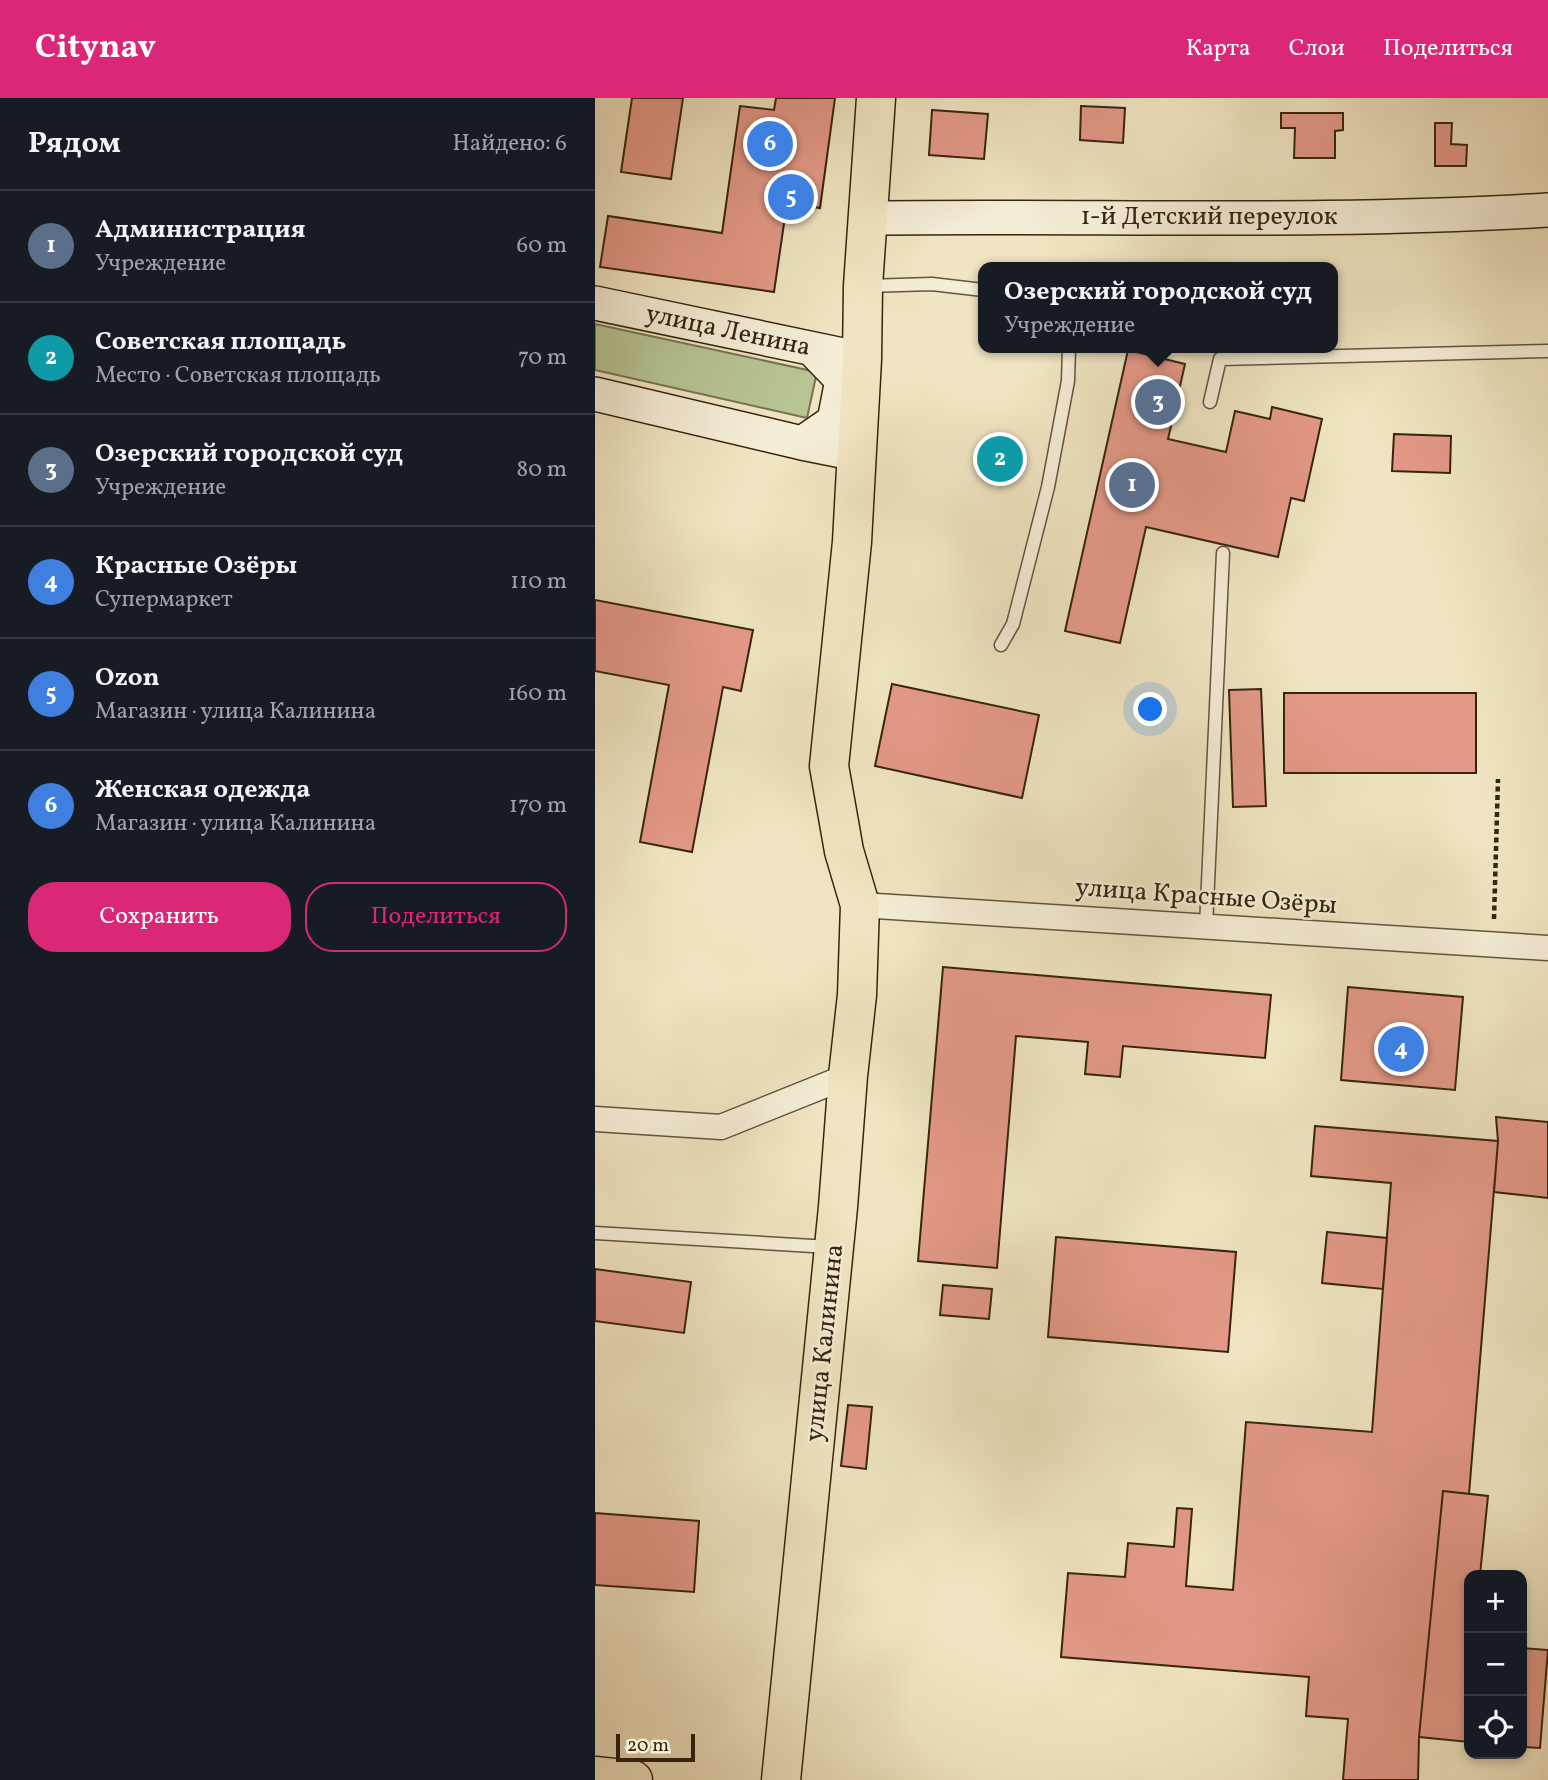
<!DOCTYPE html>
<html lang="ru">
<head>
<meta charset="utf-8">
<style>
  body { margin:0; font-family:Vollkorn,serif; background:#20242c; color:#f1f3f6 }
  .controls { position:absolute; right:21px; bottom:21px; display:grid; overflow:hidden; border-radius:14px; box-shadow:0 4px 10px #0003 }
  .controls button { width:63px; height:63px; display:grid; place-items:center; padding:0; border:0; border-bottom:2px solid #363941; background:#171b24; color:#f1f3f6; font:35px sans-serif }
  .scale { position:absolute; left:21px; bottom:18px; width:79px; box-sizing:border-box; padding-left:7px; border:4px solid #36240f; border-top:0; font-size:19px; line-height:24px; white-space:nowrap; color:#36240f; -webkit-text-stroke:5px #f5eed7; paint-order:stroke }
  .you { position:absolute; left:556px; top:612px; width:24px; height:24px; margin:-18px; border:5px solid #fff; border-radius:50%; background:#1a73e8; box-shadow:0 0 0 10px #1a73e833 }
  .badge { display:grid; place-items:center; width:46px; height:46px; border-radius:50%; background:#db2777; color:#fff; font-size:23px; font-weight:700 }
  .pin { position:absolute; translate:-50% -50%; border:4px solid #fff; box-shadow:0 2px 7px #0006 }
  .popup { position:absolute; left:383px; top:164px; width:360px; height:91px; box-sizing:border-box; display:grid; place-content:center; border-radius:14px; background:#171b24; filter:drop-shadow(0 2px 5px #0005); font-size:23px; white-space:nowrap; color:#9ea1a6 }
  .popup b { font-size:26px; color:#f1f3f6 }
  .popup::after { content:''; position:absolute; left:50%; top:100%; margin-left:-14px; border:14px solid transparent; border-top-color:#171b24 }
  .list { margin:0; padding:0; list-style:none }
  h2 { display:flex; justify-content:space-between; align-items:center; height:91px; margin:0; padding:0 28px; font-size:30px }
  h2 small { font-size:23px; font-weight:400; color:#9ea1a6 }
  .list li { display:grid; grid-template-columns:46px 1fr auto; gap:21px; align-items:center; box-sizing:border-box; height:112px; padding:0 28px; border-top:2px solid #363941 }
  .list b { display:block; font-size:26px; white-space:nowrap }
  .list p { margin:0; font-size:23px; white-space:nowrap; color:#9ea1a6 }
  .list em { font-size:23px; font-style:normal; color:#9ea1a6 }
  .actions { display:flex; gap:14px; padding:21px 28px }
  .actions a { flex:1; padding:16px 0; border:2px solid #db2777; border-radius:28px; text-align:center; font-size:24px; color:#db2777 }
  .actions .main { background:#db2777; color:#fff }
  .icon { flex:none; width:38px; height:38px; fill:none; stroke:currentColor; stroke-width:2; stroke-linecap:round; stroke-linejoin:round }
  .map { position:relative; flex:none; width:953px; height:1682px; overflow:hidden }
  header { display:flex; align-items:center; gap:42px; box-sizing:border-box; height:98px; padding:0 35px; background:#db2777; color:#fff }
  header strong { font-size:33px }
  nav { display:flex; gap:38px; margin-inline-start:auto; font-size:24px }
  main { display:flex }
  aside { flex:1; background:#171b24 }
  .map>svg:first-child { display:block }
</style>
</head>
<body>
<header>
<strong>Citynav</strong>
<nav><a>Карта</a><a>Слои</a><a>Поделиться</a></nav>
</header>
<main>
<aside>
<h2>Рядом<small>Найдено: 6</small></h2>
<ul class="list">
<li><span class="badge" style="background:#5c6f8a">1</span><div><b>Администрация</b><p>Учреждение</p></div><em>60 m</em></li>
<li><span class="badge" style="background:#0f9aa8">2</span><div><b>Советская площадь</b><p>Место · Советская площадь</p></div><em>70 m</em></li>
<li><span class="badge" style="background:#5c6f8a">3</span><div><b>Озерский городской суд</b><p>Учреждение</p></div><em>80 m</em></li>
<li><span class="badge" style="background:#3f7fe0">4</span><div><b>Красные Озёры</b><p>Супермаркет</p></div><em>110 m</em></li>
<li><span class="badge" style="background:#3f7fe0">5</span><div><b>Ozon</b><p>Магазин · улица Калинина</p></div><em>160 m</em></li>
<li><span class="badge" style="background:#3f7fe0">6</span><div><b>Женская одежда</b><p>Магазин · улица Калинина</p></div><em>170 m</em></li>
</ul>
<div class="actions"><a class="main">Сохранить</a><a>Поделиться</a></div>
</aside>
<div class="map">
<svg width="953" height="1682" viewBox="0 0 953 1682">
  <rect width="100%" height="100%" fill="#f0e5c2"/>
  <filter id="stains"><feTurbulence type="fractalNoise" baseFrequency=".00286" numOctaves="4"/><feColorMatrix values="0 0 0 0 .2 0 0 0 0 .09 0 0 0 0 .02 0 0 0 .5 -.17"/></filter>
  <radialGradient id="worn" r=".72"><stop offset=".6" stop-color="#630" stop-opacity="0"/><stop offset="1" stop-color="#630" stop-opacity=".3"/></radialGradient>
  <path fill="#b7c595" stroke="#767452" stroke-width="2" d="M0 226 222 274 212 320 0 272Z"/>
  <path fill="#e49988" stroke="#36240f" stroke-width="2" d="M37 0H88L76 81 26 74Z
    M181 0H240L225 110 192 105 179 194 5 169 13 118 127 135 145 8 179 12Z
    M486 8 530 10 528 45 485 42Z
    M337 12 393 16 389 61 334 57Z
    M686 15H748V32L740 33V60H699L700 30H686Z
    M840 25H857L856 46 872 47 871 68H840Z
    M533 252 590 266 573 341 631 354 640 313 675 321 677 309 727 321 709 403 696 400 683 459 551 429 525 545 470 533Z
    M799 336 856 338 855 375 797 373Z
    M0 502 158 532 146 593 128 589 97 754 45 744 74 587 0 573Z
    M297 586 444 617 427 700 280 668Z
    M666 591 671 708 638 709 634 592Z
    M689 595H881V675H689Z
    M348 869 676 897 670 960 528 948 525 979 490 976 493 944 421 938 402 1170 323 1163Z
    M753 889 868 899 860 992 746 982Z
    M901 1019 953 1024V1100L899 1094 903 1043Z
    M720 1028 903 1043 874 1396 848 1393 824 1639 823 1682H748L753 1621 711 1618 714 1579 466 1559 473 1475 530 1479 533 1445 579 1449 582 1410 597 1411 591 1488 638 1492 651 1324 777 1334 796 1085 716 1078Z
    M732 1134 792 1140 788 1191 727 1185Z
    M461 1139 641 1154 633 1254 453 1239Z
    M0 1171 96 1184 89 1235 0 1223Z
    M348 1187 397 1191 394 1221 345 1217Z
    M253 1307 277 1309 271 1371 246 1368Z
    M848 1393 893 1398 885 1477H874V1644L824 1639Z
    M0 1415 104 1423 99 1494 0 1487Z
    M927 1550 953 1552 945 1650 927 1649Z"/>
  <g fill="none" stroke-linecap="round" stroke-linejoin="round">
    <g stroke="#64543c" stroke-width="15">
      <path id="lane" d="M272 188 337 186 388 192
        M615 304 625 261 953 253
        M406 547 418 526 453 389 473 283 474 250
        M611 829 628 455
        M0 1135 235 1149"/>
    </g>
    <g stroke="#64543c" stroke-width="27">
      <path id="street" d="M265 807 953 850
        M0 1021 126 1029 253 978"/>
    </g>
    <g stroke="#36240f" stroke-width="36">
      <path id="secondary" d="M274 120C500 117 727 126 953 112
        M0 205 267 261
        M0 296 207 345 262 356
        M207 345 239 323 247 282 217 251"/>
    </g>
    <g stroke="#36240f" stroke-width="41">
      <path id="primary" d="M0 1678 38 1682
        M186 1682 243 1109 253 978 262 897 265 807 249 753 234 668 257 444 267 261 268 188 281 0"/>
    </g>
    <path stroke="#36240f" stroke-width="4.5" stroke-dasharray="5 3.5" stroke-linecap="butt" d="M899 821 903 681"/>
    <use href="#lane" stroke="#f5eed7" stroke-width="12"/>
    <use href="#street" stroke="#f5eed7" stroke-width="24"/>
    <use href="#secondary" stroke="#f5eed7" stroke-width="33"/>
    <use href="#primary" stroke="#f0e5c2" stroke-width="38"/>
  </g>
  <g text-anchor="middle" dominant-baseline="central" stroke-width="5" stroke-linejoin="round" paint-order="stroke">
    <g font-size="26" fill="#36240f" stroke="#f5eed7">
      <text x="614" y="119">1-й Детский переулок</text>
      <text transform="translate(133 233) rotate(12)">улица Ленина</text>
      <text transform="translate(611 799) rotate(4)">улица Красные Озёры</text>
      <text transform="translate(230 1245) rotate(-84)">улица Калинина</text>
    </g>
  </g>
  <rect width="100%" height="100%" filter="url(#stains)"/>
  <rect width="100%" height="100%" fill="url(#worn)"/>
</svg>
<div class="controls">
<button>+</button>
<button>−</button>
<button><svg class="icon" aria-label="locate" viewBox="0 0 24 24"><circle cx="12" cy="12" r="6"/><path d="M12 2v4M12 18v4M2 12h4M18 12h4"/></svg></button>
</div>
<div class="scale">20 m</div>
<div class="you"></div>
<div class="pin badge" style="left:537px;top:387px;background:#5c6f8a">1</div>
<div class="pin badge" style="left:405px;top:361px;background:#0f9aa8">2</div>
<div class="pin badge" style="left:563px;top:304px;background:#5c6f8a">3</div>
<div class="popup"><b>Озерский городской суд</b>Учреждение</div>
<div class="pin badge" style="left:806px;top:951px;background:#3f7fe0">4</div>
<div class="pin badge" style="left:196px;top:99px;background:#3f7fe0">5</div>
<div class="pin badge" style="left:175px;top:46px;background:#3f7fe0">6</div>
</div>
</main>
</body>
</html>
